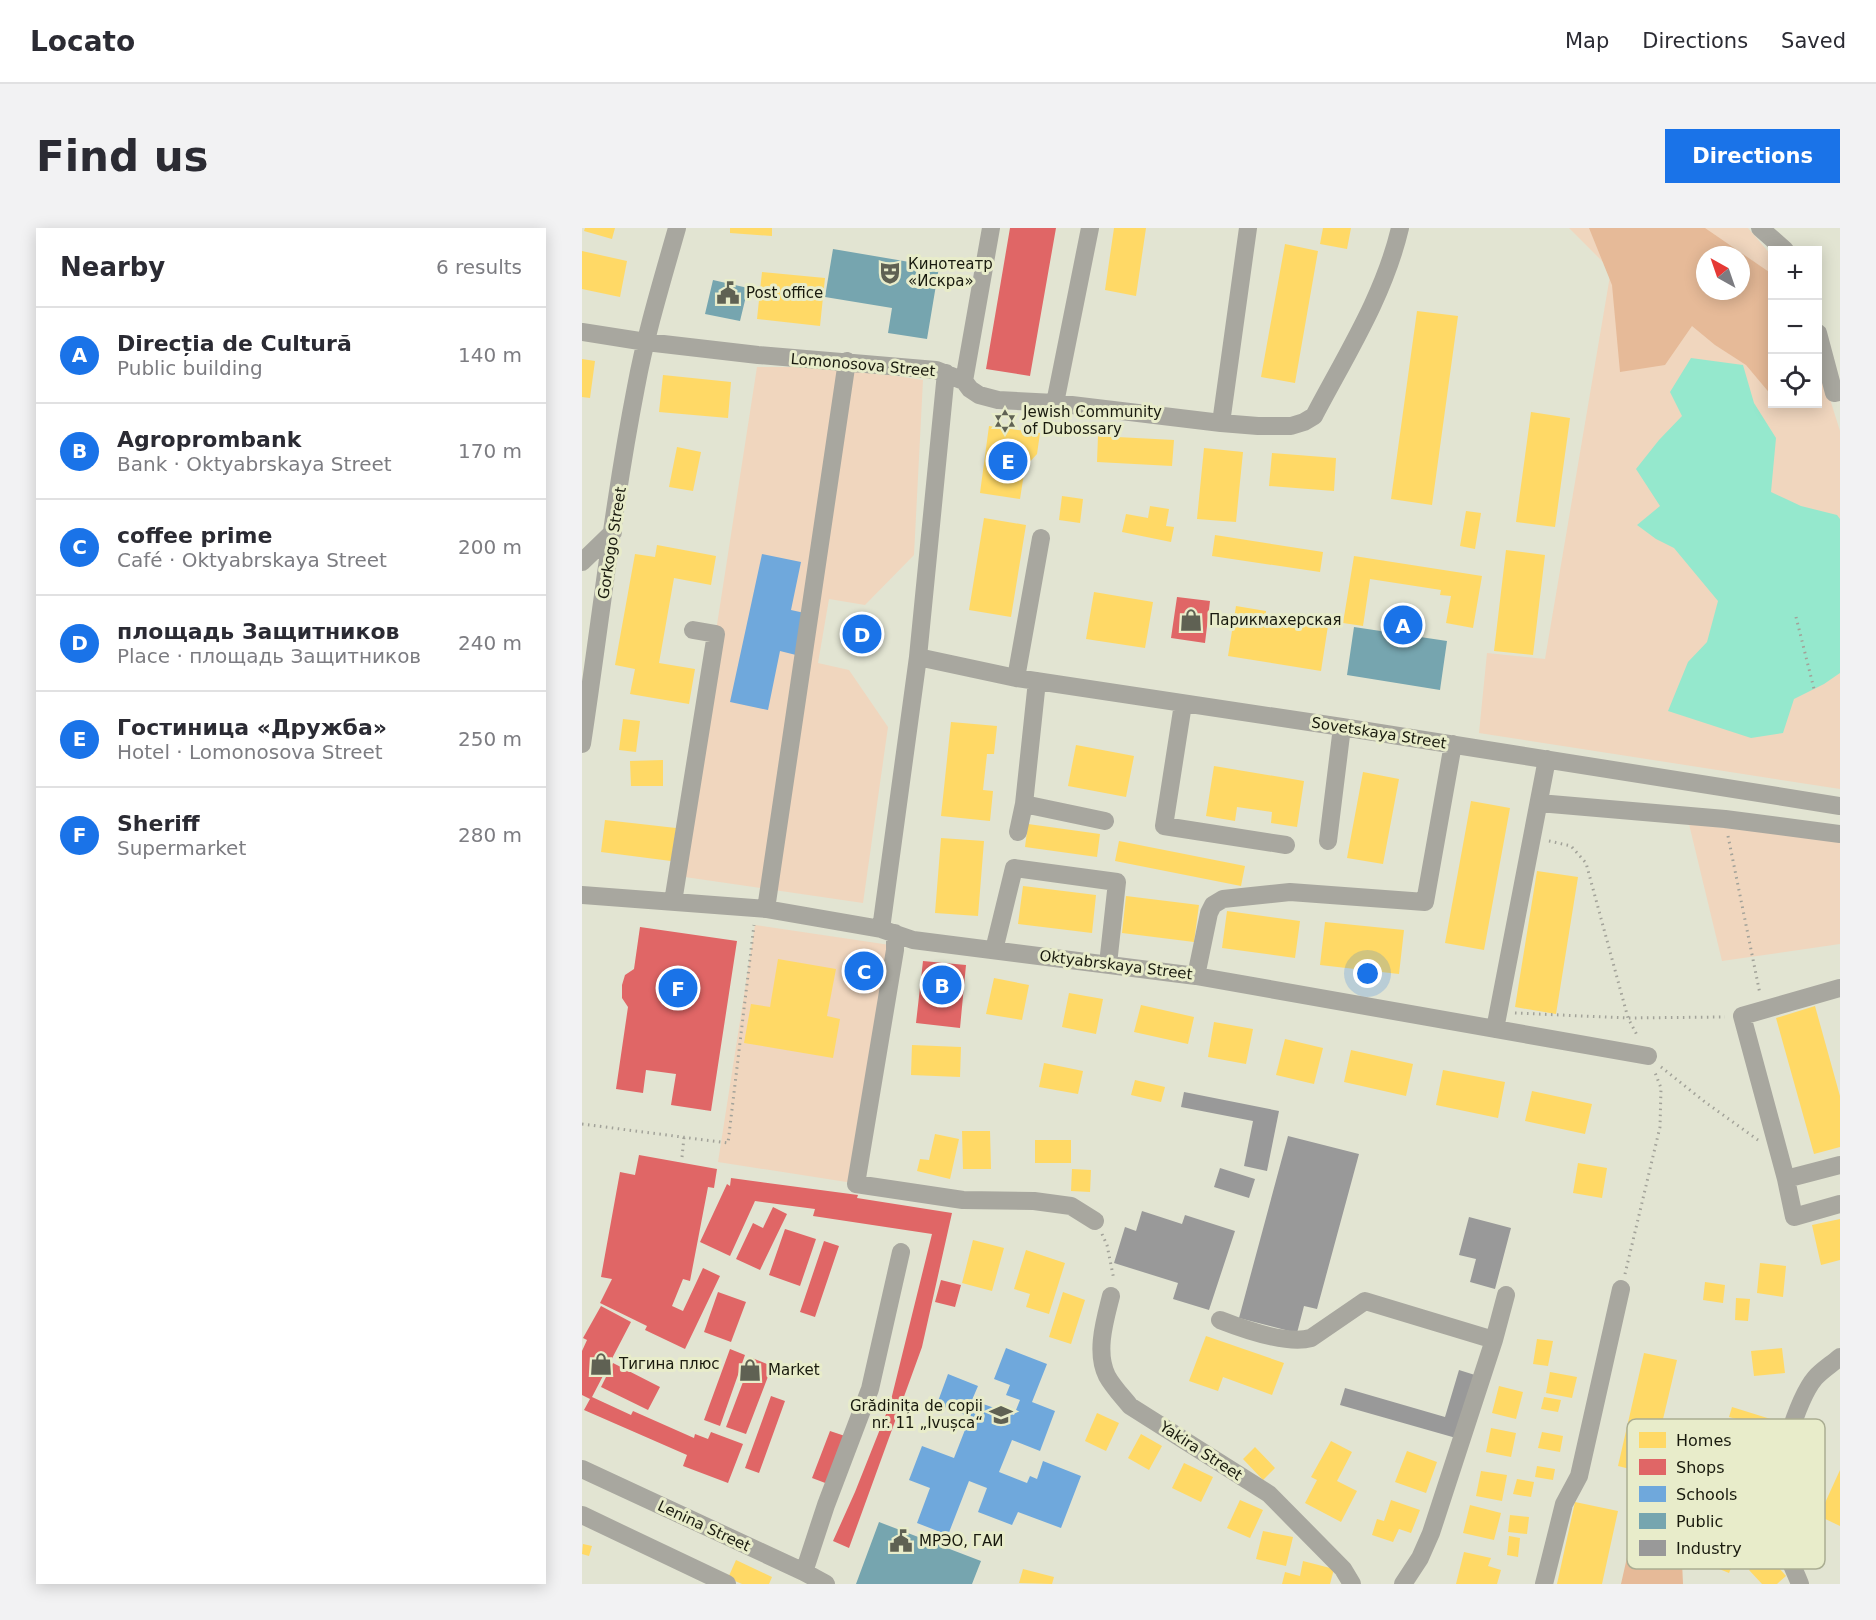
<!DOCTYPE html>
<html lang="en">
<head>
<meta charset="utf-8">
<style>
  body { margin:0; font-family:"DejaVu Sans",sans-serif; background:#f2f2f3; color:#2b2b33 }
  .controls { position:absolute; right:18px; top:18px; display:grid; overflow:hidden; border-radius:0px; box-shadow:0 3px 15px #0003 }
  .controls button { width:54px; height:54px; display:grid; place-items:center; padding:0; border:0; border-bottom:2px solid #e1e1e2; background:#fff; color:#2b2b33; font:30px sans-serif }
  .compass { position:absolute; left:1114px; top:18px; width:54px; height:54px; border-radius:50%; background:#fff; box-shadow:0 3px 15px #0003; rotate:320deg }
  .you { position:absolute; left:786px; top:746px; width:21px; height:21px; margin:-15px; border:4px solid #fff; border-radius:50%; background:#1a73e8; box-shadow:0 0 0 9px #1a73e833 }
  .badge { display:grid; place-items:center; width:39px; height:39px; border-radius:50%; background:#1a73e8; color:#fff; font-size:20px; font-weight:700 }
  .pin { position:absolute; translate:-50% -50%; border:3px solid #fff; box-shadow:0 2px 6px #0006 }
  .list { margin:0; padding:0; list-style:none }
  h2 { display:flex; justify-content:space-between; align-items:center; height:78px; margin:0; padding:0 24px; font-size:26px }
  h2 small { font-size:20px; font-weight:400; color:#7c7c81 }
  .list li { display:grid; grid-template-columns:39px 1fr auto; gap:18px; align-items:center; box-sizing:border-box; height:96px; padding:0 24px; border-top:2px solid #e1e1e2 }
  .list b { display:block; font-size:22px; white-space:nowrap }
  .list p { margin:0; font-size:20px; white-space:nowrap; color:#7c7c81 }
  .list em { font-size:20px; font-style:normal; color:#7c7c81 }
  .icon { flex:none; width:33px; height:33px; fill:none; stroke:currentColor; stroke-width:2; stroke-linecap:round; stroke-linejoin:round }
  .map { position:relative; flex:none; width:1258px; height:1356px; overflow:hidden; border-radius:0px }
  header { display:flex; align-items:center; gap:36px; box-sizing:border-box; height:84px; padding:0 30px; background:#fff; border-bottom:2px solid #e1e1e2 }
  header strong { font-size:28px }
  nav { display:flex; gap:33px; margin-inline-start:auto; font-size:21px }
  .intro { display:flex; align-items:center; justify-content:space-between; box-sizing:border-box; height:144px; padding:0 36px }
  h1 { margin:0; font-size:42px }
  .button { padding:15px 27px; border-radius:0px; background:#1a73e8; color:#fff; font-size:21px; font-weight:700 }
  main { display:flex; gap:36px; padding:0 36px }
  aside { flex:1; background:#fff; border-radius:0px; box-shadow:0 3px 15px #0003 }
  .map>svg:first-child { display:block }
</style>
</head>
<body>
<header>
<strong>Locato</strong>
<nav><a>Map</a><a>Directions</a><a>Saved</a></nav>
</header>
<div class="intro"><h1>Find us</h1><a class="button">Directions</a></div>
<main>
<aside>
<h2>Nearby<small>6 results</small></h2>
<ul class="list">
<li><span class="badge">A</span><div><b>Direcția de Cultură</b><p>Public building</p></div><em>140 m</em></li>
<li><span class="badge">B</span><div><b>Agroprombank</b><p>Bank · Oktyabrskaya Street</p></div><em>170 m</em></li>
<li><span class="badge">C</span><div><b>coffee prime</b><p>Café · Oktyabrskaya Street</p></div><em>200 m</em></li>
<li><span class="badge">D</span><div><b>площадь Защитников</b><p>Place · площадь Защитников</p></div><em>240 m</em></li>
<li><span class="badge">E</span><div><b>Гостиница «Дружба»</b><p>Hotel · Lomonosova Street</p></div><em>250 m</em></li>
<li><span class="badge">F</span><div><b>Sheriff</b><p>Supermarket</p></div><em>280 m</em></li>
</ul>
</aside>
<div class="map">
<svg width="1258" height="1356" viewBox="0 0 1258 1356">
  <rect width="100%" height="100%" fill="#e2e4d2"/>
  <path fill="#f0d6be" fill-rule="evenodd" d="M987 0H1166L1190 28V176H1236V133L1258 203V561L897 505 905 425 963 431 1029 42ZM1123 27H1159V63H1123Z
    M175 139H254L341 152 332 327 283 377 247 371 236 435 267 442 306 499 281 675 96 648Z
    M1107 596 1258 613V716L1140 733Z
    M173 697 308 717 271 955 136 934Z"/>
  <path fill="#e6ba98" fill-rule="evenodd" d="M1007 0H1123L1190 46V168L1164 137 1133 117 1110 98 1083 137 1038 144 1030 57ZM1123 27H1159V63H1123Z
    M1084 1241 1094 1245 1101 1258 1102 1280 1099 1311 1101 1356H1039L1056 1281Z"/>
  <path fill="#95e8cd" d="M1109 130 1161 137 1172 175 1194 210 1189 264 1219 278 1255 287 1258 291V445L1242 456 1212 471 1201 505 1169 510 1086 483 1106 434 1125 414 1136 373 1092 320 1074 311 1055 297 1078 278 1054 241 1077 212 1100 188 1088 164Z"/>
  <path fill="#ffd966" d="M3 0H33L30 11 2 3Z
    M148 0H190V8L148 5Z
    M532 0H564L554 68 523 62Z
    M741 0H769L765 21 738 16Z
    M703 16 736 23 713 155 679 149Z
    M0 23 45 33 38 69 0 61Z
    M180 44 243 50 238 98 175 91Z
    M835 83 876 88 850 277 809 271Z
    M0 131 13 133 8 170 0 169Z
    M81 147 149 154 146 190 77 184Z
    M949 184 988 190 973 299 934 294Z
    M407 198 458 205 455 226 443 239 438 271 398 265Z
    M516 208 592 212 590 238 515 234Z
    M95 219 119 224 111 263 87 259Z
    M622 220 661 224 654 294 615 291Z
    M690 225 754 230 752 263 687 258Z
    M480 268 501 271 498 295 477 292Z
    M568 278 587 281 584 298 592 299 589 314 540 304 544 286 566 290Z
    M884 283 899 285 893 321 878 318Z
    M402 290 444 297 429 389 387 382Z
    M633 307 741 324 738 344 630 328Z
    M75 317 134 328 129 357 92 350 77 435 113 441 107 476 48 466 53 441 33 437 53 326 73 329Z
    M924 322 963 327 951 427 912 423Z
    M772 328 900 348 891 400 864 395 869 368 858 367 859 362 788 351 781 398 761 395Z
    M512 364 571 374 563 420 504 411Z
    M654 378 684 383 683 390 715 395 717 386 747 391 739 443 646 428Z
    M41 491 58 493 54 524 37 522Z
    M369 494 415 498 412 526H405L401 562 411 563 408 593 359 588Z
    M494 517 552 528 544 569 486 558Z
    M81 532V558H49L48 533Z
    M632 538 722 553 715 599 689 595 690 584 655 579 653 593 624 588Z
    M781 544 817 551 801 636 765 630Z
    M889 573 928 580 902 722 863 715Z
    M23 592 94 600 89 633 19 624Z
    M446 596 518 606 515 629 443 619Z
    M359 610 402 613 396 688 353 685Z
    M537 613 663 638 659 658 533 633Z
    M955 643 996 649 974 786 933 779Z
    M441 658 514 667 510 705 436 696Z
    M544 668 617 677 612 714 540 705Z
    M645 683 718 693 713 730 640 720Z
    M743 694 822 702 817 746 738 737Z
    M196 731 254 741 245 788 258 791 251 830 162 815 169 776 188 779Z
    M412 750 447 757 440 792 404 786Z
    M487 765 521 771 514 806 480 799Z
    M559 777 612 789 606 816 552 804Z
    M1233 778 1258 868V919L1232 926 1194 790Z
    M632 794 671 801 664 836 626 829Z
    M703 811 741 820 732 856 694 847Z
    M330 817 379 819 378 849 329 847Z
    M769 822 831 836 824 868 762 854Z
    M462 835 501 843 496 866 457 859Z
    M861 842 923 854 916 890 854 877Z
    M553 852 583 859 579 874 549 867Z
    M950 863 1010 876 1003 906 943 893Z
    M380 903H408L409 941H381Z
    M353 906 377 911 368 951 335 943 338 931 347 932Z
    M453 912H489V935H453Z
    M996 935 1025 940 1020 970 991 965Z
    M490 941 509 942 508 964 489 963Z
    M1258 991V1032L1239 1037 1230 997Z
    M391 1012 422 1020 410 1063 380 1055Z
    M444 1022 483 1035 467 1086 444 1079 448 1066 432 1061Z
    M1178 1035 1204 1038 1201 1069 1175 1065Z
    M1123 1054 1143 1057 1141 1075 1121 1072Z
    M481 1064 503 1072 489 1116 467 1109Z
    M1154 1070 1168 1071 1166 1093 1153 1092Z
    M624 1108 702 1135 690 1167 641 1149 636 1163 607 1153Z
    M955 1111 971 1113 966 1138 951 1136Z
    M1200 1120 1203 1145 1172 1148 1169 1123Z
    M1062 1125 1095 1132 1068 1246 1036 1238Z
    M968 1144 995 1149 990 1170 964 1165Z
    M917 1158 941 1164 934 1191 910 1185Z
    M962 1169 979 1172 976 1184 959 1181Z
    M1150 1179 1195 1193 1189 1214 1162 1205 1165 1194 1147 1189Z
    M515 1185 537 1195 524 1223 503 1213Z
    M909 1200 934 1205 929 1229 904 1224Z
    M960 1204 981 1208 978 1224 956 1220Z
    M559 1206 580 1218 567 1242 546 1230Z
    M749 1213 770 1224 755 1253 775 1263 759 1294 723 1275 735 1252 729 1249Z
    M673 1219 693 1240 681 1252 661 1231Z
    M825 1223 855 1234 844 1265 813 1254Z
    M602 1235 631 1249 619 1274 590 1260Z
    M955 1238 973 1241 971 1252 953 1249Z
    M1258 1242V1298L1237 1288Z
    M899 1243 925 1247 920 1273 894 1268Z
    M935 1251 952 1254 949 1269 931 1266Z
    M658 1272 681 1282 668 1310 645 1300Z
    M809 1272 838 1282 829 1305 817 1301 811 1314 790 1307 795 1291 802 1293Z
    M993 1274 1036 1283 1020 1356H975Z
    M888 1277 919 1285 912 1312 881 1305Z
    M928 1287 947 1289 945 1306 926 1304Z
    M681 1303 711 1309 704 1338 674 1331Z
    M927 1308 938 1310 936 1329 925 1327Z
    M1140 1314 1157 1321 1147 1345 1130 1338Z
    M1 1316 10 1318 7 1328 0 1326Z
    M882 1324 909 1330 906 1338 919 1342 915 1356H874Z
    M1185 1326 1204 1348 1195 1356H1180L1167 1342Z
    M154 1332 190 1349 187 1356H160L146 1350Z
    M721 1333 752 1341 748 1356H700L703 1344 718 1348Z
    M441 1341 472 1349 470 1356 437 1355Z"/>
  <path fill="#e06666" d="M428 0H474L448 148 404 141Z
    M595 369 628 373 623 415 589 410Z
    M58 699 155 713 129 883 89 877 94 846 64 842 61 865 34 861 46 779 40 770V757L43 747 52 741Z
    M277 730 290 732 286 756 273 755Z
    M341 733 384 737 378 800 334 795Z
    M57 927 135 941 132 960 126 959 108 1053 101 1051 90 1078 101 1083 121 1040 138 1048 103 1121 63 1102 65 1098 18 1075 30 1051 19 1049 38 944 53 947Z
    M149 950 276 967 275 970 370 985 340 1119 267 1320 251 1313 273 1264 308 1176 350 1006 231 988 233 981 173 973 148 1028 118 1014 145 956 148 958Z
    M191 979 205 986 178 1042 154 1031 171 995 181 1000Z
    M203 1001 234 1011 218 1058 187 1047Z
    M242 1013 257 1018 233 1089 218 1084Z
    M359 1052 379 1057 373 1079 353 1074Z
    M136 1064 164 1074 149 1114 122 1104Z
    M19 1078 49 1094 10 1169 49 1187 51 1183 112 1210 113 1206 126 1211 129 1204 161 1216 146 1255 101 1238 105 1227 2 1182 8 1171 0 1167V1123L5 1112 1 1110Z
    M148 1121 163 1127 138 1198 122 1192Z
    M170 1130 190 1138 164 1206 144 1199Z
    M31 1135 78 1159 66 1182 19 1159Z
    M189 1168 203 1173 177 1245 163 1240Z
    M248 1203 263 1208 246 1256 230 1250Z"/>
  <path fill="#6fa8dc" d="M180 326 219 334 209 382 227 386 218 428 198 423 186 482 148 474Z
    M424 1120 465 1136 450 1174 473 1183 458 1223 430 1212 417 1244 445 1255 448 1248 455 1251 461 1233 499 1248 479 1300 436 1284 430 1297 396 1284 405 1260 387 1253 366 1307 335 1295 348 1260 327 1252 340 1218 372 1230 388 1189 355 1176 366 1146 396 1158 390 1172 432 1187 438 1172 424 1167 428 1157 412 1151Z"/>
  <path fill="#76a5af" d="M251 21 357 39 345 111 306 105 310 80 243 69Z
    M131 52 166 60 158 93 123 86Z
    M772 399 865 413 858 462 765 447Z
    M297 1294 399 1333 390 1356H274Z"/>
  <path fill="#999" d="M602 864 697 883 685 943 662 938 671 893 599 879Z
    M706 908 777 926 735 1081 722 1078 715 1105 657 1090Z
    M638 940 673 951 667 970 632 959Z
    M560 983 600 996 603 987 653 1003 627 1082 591 1071 596 1055 532 1035 543 999 554 1003Z
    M887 989 929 1000 913 1061 888 1054 894 1031 877 1027Z
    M877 1142 893 1147 874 1210 758 1177 763 1160 863 1189Z"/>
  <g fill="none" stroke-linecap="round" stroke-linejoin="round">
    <path stroke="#a2a299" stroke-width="3" stroke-dasharray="1.5 4.5" stroke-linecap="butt" d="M1214 389 1232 461
      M1146 608 1178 766
      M967 613 989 618 1004 635 1046 790 1056 809
      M933 785 1046 790 1143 789
      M1079 839 1123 874 1176 912
      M0 896 146 915 172 697
      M100 929 102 909
      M520 1006 525 1017 532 1052
      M1043 1046 1078 899 1079 860 1072 842"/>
    <path stroke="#a8a79f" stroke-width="18" d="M1178 0 1203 22
      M0 104 64 114 176 127 354 142 382 153 388 161 397 167 416 172 473 175 639 195 676 198H709L722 194 732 188C764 127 802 68 818 0
      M1236 105 1252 165 1258 164
      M382 153 409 0
      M473 175 508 0
      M639 195 666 0
      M0 334 31 304
      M336 429 434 450 760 499 1258 578
      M434 450 459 310
      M601 476 582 598 704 617
      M0 516C18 398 31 277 54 159 64 105 80 53 95 0
      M957 575 1143 591 1258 606
      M442 576 523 593
      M436 604 442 576 455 453
      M746 613 760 499
      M0 667 184 681 299 701 331 712 614 748 1066 828
      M91 674 134 406 111 402
      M184 681 265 133
      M299 701 336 429 364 145
      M313 705V722L274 956 381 972 452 973 489 978 513 993
      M412 722 432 640 535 654 526 736
      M614 748 627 685 631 677 641 671 708 664 843 674 871 516
      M1258 760 1160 788 1204 951 1212 989 1258 976
      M913 801 965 531
      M1204 951 1258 937
      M529 1068C523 1092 513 1124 525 1148 531 1159 540 1168 548 1178L687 1266 761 1341 770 1356
      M638 1092C661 1101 705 1117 729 1110L783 1073 912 1112
      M0 1241 222 1344 244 1356
      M0 1287 145 1356
      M222 1344 244 1277 288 1161 319 1024
      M821 1356 838 1330 849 1305 912 1112 924 1067
      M962 1356 982 1276 997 1248 1039 1061
      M1218 1356C1208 1331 1193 1304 1192 1277 1192 1249 1215 1171 1233 1150 1240 1142 1250 1136 1258 1129"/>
  </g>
  <defs>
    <g id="theatre-bare" transform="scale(1.8)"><path d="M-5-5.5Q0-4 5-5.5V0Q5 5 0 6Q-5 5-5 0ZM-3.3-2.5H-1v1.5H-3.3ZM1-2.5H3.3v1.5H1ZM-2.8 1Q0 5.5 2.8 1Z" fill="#5f6153" stroke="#e8ecca" stroke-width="2.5" paint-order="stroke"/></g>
    <g id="civic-bare" transform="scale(1.8)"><path d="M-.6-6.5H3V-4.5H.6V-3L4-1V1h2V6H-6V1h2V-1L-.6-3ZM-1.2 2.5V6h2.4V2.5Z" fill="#5f6153" stroke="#e8ecca" stroke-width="2.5" paint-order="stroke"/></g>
    <g id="synagogue-bare" transform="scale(1.8)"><path d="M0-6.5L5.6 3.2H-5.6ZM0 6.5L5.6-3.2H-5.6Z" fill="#5f6153" stroke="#e8ecca" stroke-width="2.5" paint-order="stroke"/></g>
    <g id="shop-bare" transform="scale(1.8)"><path d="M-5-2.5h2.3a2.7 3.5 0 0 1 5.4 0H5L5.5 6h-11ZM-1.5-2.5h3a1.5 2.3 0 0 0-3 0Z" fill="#5f6153" stroke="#e8ecca" stroke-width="2.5" paint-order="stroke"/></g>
    <g id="school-bare" transform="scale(1.8)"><path d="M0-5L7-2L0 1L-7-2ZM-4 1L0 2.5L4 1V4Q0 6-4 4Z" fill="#5f6153" stroke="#e8ecca" stroke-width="2.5" paint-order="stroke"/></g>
  </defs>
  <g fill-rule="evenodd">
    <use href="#theatre-bare" x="308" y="45"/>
    <use href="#civic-bare" x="146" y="65"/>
    <use href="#synagogue-bare" x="423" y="193"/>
    <use href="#shop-bare" x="609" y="392"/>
    <use href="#shop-bare" x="19" y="1136"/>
    <use href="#shop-bare" x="168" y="1142"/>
    <use href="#school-bare" x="419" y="1187"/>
    <use href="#civic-bare" x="319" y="1313"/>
  </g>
  <g text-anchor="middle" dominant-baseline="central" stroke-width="6" stroke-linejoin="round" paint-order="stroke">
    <g font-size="15" fill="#191a0e" stroke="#e8ecca" text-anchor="start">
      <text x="326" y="36">Кинотеатр<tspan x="326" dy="17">«Искра»</tspan></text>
      <text x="164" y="65">Post office</text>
      <text x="441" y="184">Jewish Community<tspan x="441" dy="17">of Dubossary</tspan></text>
      <text x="627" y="392">Парикмахерская</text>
      <text x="37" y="1136">Тигина плюс</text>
      <text x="186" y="1142">Market</text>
      <text x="401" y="1178" text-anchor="end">Grădinița de copii<tspan x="401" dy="17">nr. 11 „Ivușca“</tspan></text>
      <text x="337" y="1313">МРЭО, ГАИ</text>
    </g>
    <g font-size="15" fill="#191a0e" stroke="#e8ecca">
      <text transform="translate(281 137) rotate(5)">Lomonosova Street</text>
      <text transform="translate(30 315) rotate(-81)">Gorkogo Street</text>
      <text transform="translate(797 505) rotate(9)">Sovetskaya Street</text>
      <text transform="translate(534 737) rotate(7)">Oktyabrskaya Street</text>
      <text transform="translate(619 1223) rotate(33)">Yakira Street</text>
      <text transform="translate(122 1298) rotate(25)">Lenina Street</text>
    </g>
  </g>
  <rect x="1045" y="1191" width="198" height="150" rx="9" fill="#e8ecca" stroke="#aaad92" stroke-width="1.5"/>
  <rect x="1057" y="1204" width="27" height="16" fill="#ffd966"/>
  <rect x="1057" y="1231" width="27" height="16" fill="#e06666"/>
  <rect x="1057" y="1258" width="27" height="16" fill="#6fa8dc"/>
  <rect x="1057" y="1285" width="27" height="16" fill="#76a5af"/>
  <rect x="1057" y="1312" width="27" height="16" fill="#999"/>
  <g font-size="16" fill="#191a0e">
    <text x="1094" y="1218">Homes</text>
    <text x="1094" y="1245">Shops</text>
    <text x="1094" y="1272">Schools</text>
    <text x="1094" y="1299">Public</text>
    <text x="1094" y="1326">Industry</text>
  </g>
</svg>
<div class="controls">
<button>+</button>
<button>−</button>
<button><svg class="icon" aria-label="locate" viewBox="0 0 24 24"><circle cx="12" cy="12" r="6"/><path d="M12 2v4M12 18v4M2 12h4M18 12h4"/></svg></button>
</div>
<svg class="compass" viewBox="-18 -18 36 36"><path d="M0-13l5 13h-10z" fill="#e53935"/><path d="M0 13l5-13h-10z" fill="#7c7c81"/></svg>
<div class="you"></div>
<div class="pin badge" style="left:821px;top:397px">A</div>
<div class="pin badge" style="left:360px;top:757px">B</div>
<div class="pin badge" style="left:282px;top:743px">C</div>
<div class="pin badge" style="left:280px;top:406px">D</div>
<div class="pin badge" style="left:426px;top:233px">E</div>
<div class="pin badge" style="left:96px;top:760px">F</div>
</div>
</main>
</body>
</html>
